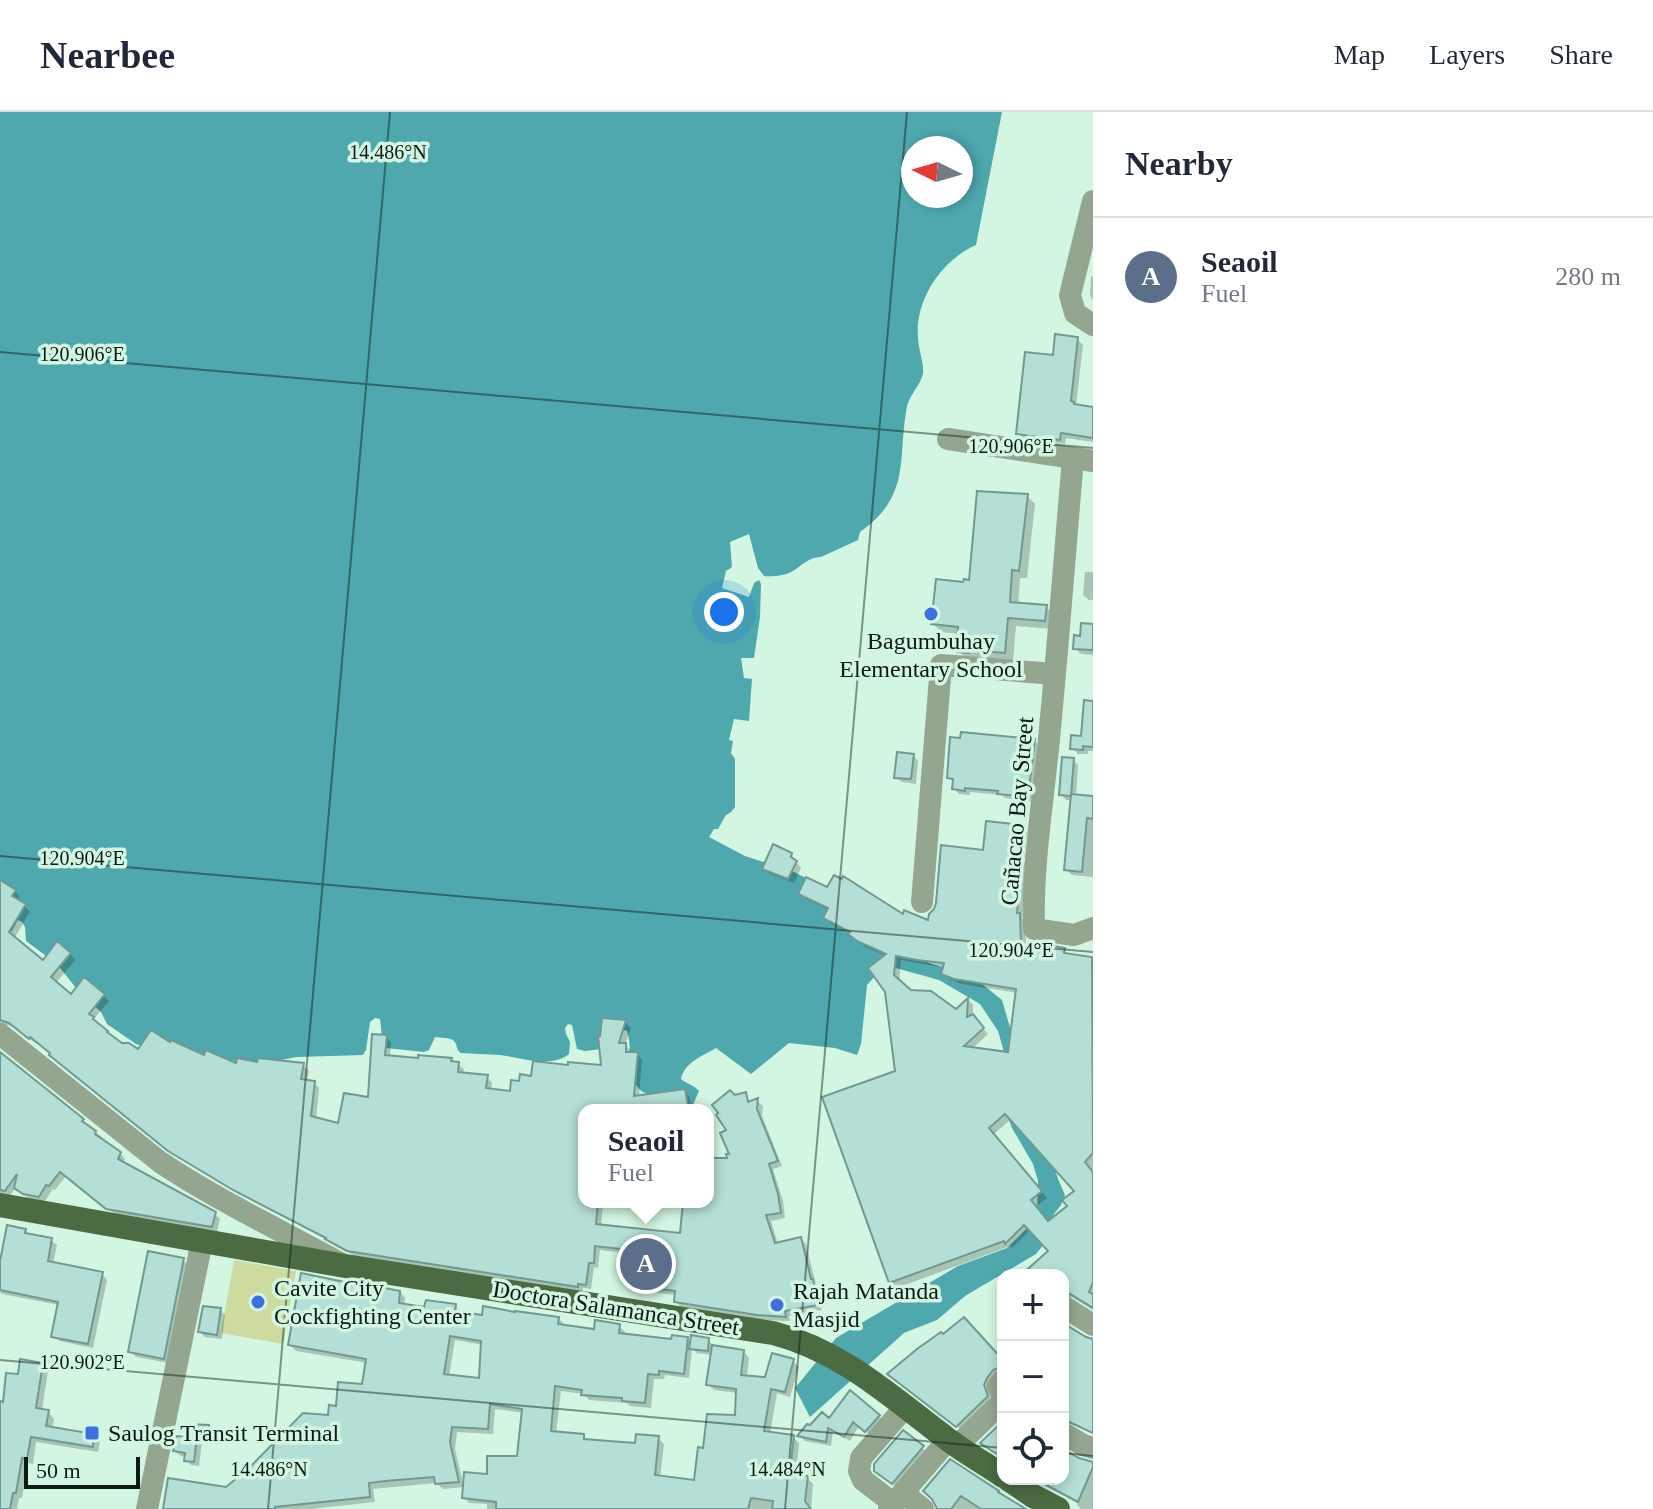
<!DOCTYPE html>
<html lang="en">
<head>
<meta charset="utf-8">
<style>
  body { margin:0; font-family:Georgia,serif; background:#f6f6f7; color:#1f2937 }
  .controls { position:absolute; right:24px; bottom:24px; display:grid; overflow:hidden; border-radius:16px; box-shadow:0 4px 12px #0003 }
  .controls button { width:72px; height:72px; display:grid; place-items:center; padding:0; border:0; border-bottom:2px solid #e0e1e3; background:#fff; color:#1f2937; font:40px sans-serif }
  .compass { position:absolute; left:901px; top:24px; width:72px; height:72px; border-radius:50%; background:#fff; box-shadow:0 4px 12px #0003; rotate:275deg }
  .scale { position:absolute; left:24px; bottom:20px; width:116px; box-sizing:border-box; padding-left:8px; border:4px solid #0e1b14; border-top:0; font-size:22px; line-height:28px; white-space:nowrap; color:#0e1b14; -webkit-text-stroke:6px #d2f6e1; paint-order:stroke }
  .you { position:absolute; left:724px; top:500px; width:28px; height:28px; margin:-20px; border:6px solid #fff; border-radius:50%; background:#1a73e8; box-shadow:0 0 0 12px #1a73e833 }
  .badge { display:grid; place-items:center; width:52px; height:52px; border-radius:50%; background:#3e70e1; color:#fff; font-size:26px; font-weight:700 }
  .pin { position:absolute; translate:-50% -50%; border:4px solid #fff; box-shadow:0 2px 8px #0006 }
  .popup { position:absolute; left:578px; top:992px; width:136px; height:104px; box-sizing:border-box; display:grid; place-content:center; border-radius:16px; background:#fff; filter:drop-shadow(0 2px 6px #0005); font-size:26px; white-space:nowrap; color:#747a83 }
  .popup b { font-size:30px; color:#1f2937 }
  .popup::after { content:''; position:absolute; left:50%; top:100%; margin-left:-16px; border:16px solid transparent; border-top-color:#fff }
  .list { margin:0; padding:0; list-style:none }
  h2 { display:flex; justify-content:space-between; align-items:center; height:104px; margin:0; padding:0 32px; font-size:34px }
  h2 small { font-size:26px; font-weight:400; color:#747a83 }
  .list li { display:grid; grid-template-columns:52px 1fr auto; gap:24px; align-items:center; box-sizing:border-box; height:120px; padding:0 32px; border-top:2px solid #e0e1e3 }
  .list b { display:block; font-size:30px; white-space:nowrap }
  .list p { margin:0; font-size:26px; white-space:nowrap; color:#747a83 }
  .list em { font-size:26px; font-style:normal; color:#747a83 }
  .icon { flex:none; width:44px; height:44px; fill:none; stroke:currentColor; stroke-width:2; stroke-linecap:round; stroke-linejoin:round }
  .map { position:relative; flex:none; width:1093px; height:1397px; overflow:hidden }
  header { display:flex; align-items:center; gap:48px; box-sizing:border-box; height:112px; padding:0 40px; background:#fff; border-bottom:2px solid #e0e1e3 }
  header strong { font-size:38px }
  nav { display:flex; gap:44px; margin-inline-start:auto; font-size:28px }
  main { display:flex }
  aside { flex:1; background:#fff }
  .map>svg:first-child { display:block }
</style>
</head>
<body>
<header>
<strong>Nearbee</strong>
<nav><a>Map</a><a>Layers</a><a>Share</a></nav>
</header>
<main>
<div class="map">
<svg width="1093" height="1397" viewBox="0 0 1093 1397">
  <rect width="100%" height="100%" fill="#d2f6e1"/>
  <path fill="#cddb9e" d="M234 1148 296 1159 283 1232 221 1221Z"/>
  <path fill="#4ea8ae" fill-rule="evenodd" d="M0 0H1002L976 133C942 148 915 187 918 225 918 236 924 251 923 261 921 273 910 282 907 294 897 348 912 383 860 420L858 428 821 445C808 445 802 454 791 460 784 464 771 465 764 464L758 456 749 422 730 430 732 455 726 459 722 476 749 485 754 471 759 468 761 472 760 505 754 546H741L744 566 752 567 749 609 734 607 729 628 733 629 731 641 735 647V695L731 700 726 703 718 717H714L709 725 745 744 794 760 806 766V783L812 789 828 795 889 837 976 867 1002 888 1016 936 1058 1067 1065 1083 1061 1093 1054 1102 1048 1127 1036 1142 965 1184 937 1208 904 1221 810 1305 795 1276 836 1226 958 1154 1007 1136 1032 1111 1037 1097 1038 1069 1033 1052 1012 1016 1004 995V940L998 919 980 892 939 868 885 853 867 873 861 932 857 943 835 936 789 931 751 962 716 936C702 944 684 951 681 967 687 972 694 973 699 979L692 995C683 994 677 989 668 987 660 985 650 984 643 980 626 970 633 936 627 919L620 917 610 936 585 939 577 937 572 913 568 912 565 916 566 922 570 930 569 942C551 957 520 945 500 943 487 942 474 942 461 941 455 937 458 933 454 929 450 925 440 926 435 925L429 938 424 940 386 936 383 933 380 907 375 906 370 910 366 938 363 943 297 945 270 950 237 949 195 945 144 930 140 933 136 932 107 912 101 900 80 881 57 852 26 829 25 815 22 810 18 808 12 819 6 820 0 817ZM913 36H961V84H913Z"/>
  <path fill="#0003" fill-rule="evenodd" d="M1091 164 1093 165V188L1090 184Z
    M1077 227 1083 233 1076 294 1093 297V330L1066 326 1065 332 1024 327 1019 322 1054 245Z
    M1027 384 1035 392 1027 466H1020L1018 493 1046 495 1055 504 1053 517 1016 514 1013 549 967 548 959 539 960 522 942 520 933 512 965 472 971 470Z
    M1085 460H1093V488H1089L1083 483Z
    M1093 514V543L1081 542 1075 536Z
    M1093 601V639H1088V642H1078L1072 636 1082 626Z
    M1034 629 1040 634 1033 690 1005 686 1002 683 970 680V683L959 682 954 676V671L949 665Z
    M913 643 918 649 916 672 902 670 896 665Z
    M1073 648 1078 653 1076 684 1093 686V765L1072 763 1066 757 1073 688H1066L1061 682Z
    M1022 715 1027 721 1024 750 1027 753 1022 807 1025 809 1026 835 1048 845 1064 838 1070 844 1091 847 1093 849V1198L1072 1185 1063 1187V1163H1019L1025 1158 1027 1160 1051 1139 1031 1117 1012 1136 1010 1134 897 1176 891 1170 897 960 887 844 865 835 850 821 831 812 826 806 829 798 806 787 801 781 930 811 985 741ZM901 848 945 856 944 861 950 867 961 872 1018 881 1010 942 972 937 988 922 973 905V893L968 888 956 900 911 880 899 870ZM1011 1007 1077 1079 1070 1094 1049 1111 1035 1095 1047 1086 993 1023Z
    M791 743 801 756 794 771 770 762 764 757Z
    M2 768 10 773 20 785 17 789 30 799 14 827 43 851 70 842 75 848 55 872 72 885 103 883 109 889 94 907 111 926 138 940 171 933 237 954 259 952 303 953 309 959 307 970 314 971 319 976 316 1008 340 1013 370 987 386 925 391 930 390 945 451 948 464 957 463 962 487 965 492 971 491 979 512 981 533 966 603 955 604 908 625 910 631 916 625 933 631 938V942H637L642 948 639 985 684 979 689 984 692 998H584V1090H601L603 1092 601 1114 682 1123 684 1091 678 1090H708V1048H729L731 1043 729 1019 735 985 745 983 751 991 757 989 763 994 762 1004 782 1054 773 1057 783 1089 785 1106 771 1109 778 1132 801 1127 806 1132 822 1198 789 1204 790 1209 764 1208 681 1195 676 1190V1183L642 1179 636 1174 640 1143 600 1138 598 1156 594 1155 591 1177 583 1176V1180L354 1144 330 1129 241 1083 176 1044 37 929 35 931 16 916 8 913 0 914V770Z
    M0 942 82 1008 120 1041 125 1047 123 1052 215 1102 220 1107 217 1120 114 1101 66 1064 55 1078 53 1077 45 1089 30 1087 15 1077 10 1083 0 1085Z
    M25 1118 31 1124 51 1128 57 1133 53 1152 102 1162 107 1168 93 1236 59 1229 53 1224 59 1193 2 1182 0 1180V1159Z
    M183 1148 189 1154 169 1251 136 1245 130 1239Z
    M381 1179 400 1180 405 1186 404 1194 426 1197 455 1194 461 1200 483 1205 558 1206 564 1212 563 1215 596 1220 619 1214 625 1220V1224L673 1229 687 1227 692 1232 708 1228 714 1234 744 1240 749 1246 747 1265 767 1267 793 1249 799 1255 790 1285 777 1281 770 1322 793 1325 799 1331 796 1364 807 1366 813 1372 811 1397H487V1392L469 1391 464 1385V1375L443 1377 436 1371 373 1377 375 1390 311 1397H164L226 1377 330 1305 364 1274 368 1251 296 1239 290 1233ZM455 1228 483 1233 481 1268 449 1265ZM692 1237 697 1241 713 1243 708 1272 714 1278 738 1281 737 1305 705 1338 696 1370 660 1366 664 1332 658 1326 637 1333 589 1329 583 1324 556 1322 561 1279 584 1282 589 1288 627 1291 630 1294 651 1296 654 1267H664L665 1263 689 1266ZM495 1297 524 1301 519 1346 489 1365 464 1375 455 1337 457 1320 493 1322Z
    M220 1198 225 1203 222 1227 205 1225 200 1220Z
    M1063 1213 1093 1229V1322L1071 1312 1063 1314Z
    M1003 1243V1261L989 1278 992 1291 963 1319 896 1268 1000 1246Z
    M42 1253 48 1259 42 1299 48 1300 54 1307 52 1317 93 1324 100 1330 98 1340 36 1330 33 1352 28 1351 22 1386H19L17 1397H0V1291L4 1292 20 1265Z
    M879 1304 884 1309 872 1324 859 1314 850 1329 833 1319 831 1334 805 1329 800 1324 830 1309Z
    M208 1315 214 1321 213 1330H202L199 1354 191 1353 186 1348V1345L181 1344 175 1339 188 1328Z
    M904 1321 928 1341 898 1376 882 1364Z
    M1063 1340 1078 1348 1093 1351V1397H1081L1077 1393 1078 1391 1034 1367H1063Z
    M950 1350 1022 1397H939Z"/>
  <path fill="#b4dfd6" stroke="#719991" stroke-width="2" fill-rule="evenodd" d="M1055 222 1078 225 1071 289 1074 290V292L1093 295V326L1061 321 1060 328 1016 322 1025 240 1053 243Z
    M977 379 1028 382 1019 459 1012 458 1010 490 1047 493 1045 509 1008 506 1005 541 969 538V541L957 540 958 515 931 512 936 467 963 470 964 467 969 468Z
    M1081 511 1093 512V538L1073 537 1074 523 1080 524Z
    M1084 588 1093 589V635L1083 634V638L1070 637 1071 623 1081 624Z
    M961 620 1035 627 1028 685 997 682 998 679 965 676V679L952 677 953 667 947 666 950 625 960 626Z
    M897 640 914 642 911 667 894 666Z
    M1062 645 1074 646 1071 684 1059 683Z
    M1071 682 1093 684V707L1087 706 1082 760 1064 758Z
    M986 709 1022 713 1019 744 1022 745 1017 801H1020L1021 831 1046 842 1048 833 1065 836 1064 841 1092 845 1093 1041 1085 1050 1093 1060V1170L1089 1180 1093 1182V1196L1070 1182 1063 1180V1163H1021L1048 1139 1024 1113 1005 1132 1004 1129 889 1171 822 985 895 959 885 880 868 856 886 842 857 829 848 822 850 820 823 806 828 796 798 782 806 765 827 775 834 763 842 767 843 764 903 802 904 798 928 808 929 802 934 797 936 791 941 733 983 738ZM896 844 917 848 944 851 941 862 954 867 1016 877 1008 940 964 934 984 916 973 902 967 905 968 886 956 897 931 879 911 878 894 863ZM1005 1002 1074 1079 1062 1088 1067 1094 1048 1109 1031 1088 1042 1079 989 1016Z
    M773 732 792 741 791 745 797 749 788 767 762 757Z
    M0 768 16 778 12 784 26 792 9 820 43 848 57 829 71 841 51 865 71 882 84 865 105 882 89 902 94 905 93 907 108 919 107 920 122 931H129L138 937 151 918 170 930 171 928 204 943 206 938 236 951 237 946 257 950 258 946 304 951 301 967 315 969 311 1004 338 1011 344 981 368 985 372 922 387 923 385 943 418 946V943L452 946 451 949 459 950 458 960 488 963 486 976 510 979 511 968 519 969 520 962 531 964 533 949 568 953V950L601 953 598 924H600L602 906 626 908 619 931H626V940H638L634 984 685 977 688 993 682 994 683 998H584V1056L581 1055 579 1083 584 1084V1090H598L596 1112 680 1121 683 1090H710L708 1080V1046H727L726 1042H729L720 1021 726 1018 716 1003 718 1001 712 993 730 978 735 983 746 980 748 990 758 986 757 997 778 1049 769 1052 778 1082 781 1101 766 1103 775 1131 801 1125 811 1167H813L818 1193 785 1199 786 1205 757 1203 674 1190 675 1179 634 1174 638 1139 595 1134 594 1151H589L586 1173 578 1172V1175L347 1139 325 1127 326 1126 233 1078 168 1039 49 943 50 941 30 925 29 927 9 911 0 908Z
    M0 940 84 1007 82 1009 96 1019 95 1022 121 1040 118 1047 216 1100 212 1115 106 1097 60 1060 49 1074 46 1073 39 1085 23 1082 14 1076 17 1062 5 1079 0 1078Z
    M7 1113 26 1117 25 1121 52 1126 48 1149 103 1160 88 1232 51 1225 58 1190 0 1178V1149Z
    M148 1139 184 1146 164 1247 128 1240Z
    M301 1161 379 1177 380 1175 400 1179 399 1191 424 1195 426 1188 456 1192 455 1199 482 1203 483 1194 515 1200V1199L559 1205 558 1212 594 1217 595 1208 620 1212 619 1221 671 1227 672 1223 688 1225 684 1262 659 1259V1263L648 1262 645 1291 622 1289V1286L581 1283 582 1278 555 1274 551 1319 584 1322V1327L635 1331 636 1322 659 1324 655 1363 694 1368 698 1335 703 1336 707 1302 735 1303 736 1277 706 1273 712 1233 744 1238 741 1263 765 1265 772 1241 794 1247 785 1280 771 1277 764 1319 794 1323 790 1361 808 1364 805 1389 811 1397H772L773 1389 751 1386 748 1397H496V1390L462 1386 464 1360 487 1362V1344H517L522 1297 490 1292 488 1317 452 1315 450 1330 459 1370 435 1372 434 1365 385 1369 369 1371 370 1385 275 1395V1397H163L168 1366 226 1375 250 1355 303 1301 328 1303 329 1293 336 1294 338 1270 362 1272 366 1247 288 1233ZM450 1224 481 1229 479 1266 444 1262Z
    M203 1194 221 1196 217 1223 198 1220Z
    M964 1205 1003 1248V1254L993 1258 987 1266 984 1273 988 1284 956 1315 887 1262 917 1237 941 1220 943 1222Z
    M1063 1211 1086 1225 1093 1227V1321L1063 1307Z
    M691 1223 709 1226 708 1239 689 1237Z
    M20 1247 43 1251 36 1296 49 1298 46 1314 94 1322 93 1335 31 1325 27 1347 22 1346 16 1381H13L10 1397H0V1289L3 1290 6 1261 18 1262Z
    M850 1278 880 1303 865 1320 853 1310 844 1325 828 1316 826 1330 797 1324 807 1312 810 1313 822 1300 829 1306Z
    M1003 1309V1346L980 1331Z
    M187 1312 209 1313 208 1326 197 1325 194 1350 184 1349 185 1341 173 1339 176 1324 186 1325Z
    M903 1318 924 1334 892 1372 874 1359V1352Z
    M1063 1337 1079 1346 1093 1350V1355L1078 1390 1035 1367H1063Z
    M950 1347 999 1379 998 1380 1026 1397H981L961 1384 951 1397H937L932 1387 923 1379Z"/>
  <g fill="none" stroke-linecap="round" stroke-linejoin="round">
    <path stroke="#94a68f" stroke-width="22" d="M1093 89 1070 183 1075 201 1093 213
      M948 327 1093 349
      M1073 346C1065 440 1058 533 1049 627 1043 690 1032 754 1034 817L1074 823 1093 816
      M922 790 941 553 1055 562
      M0 922 160 1050C217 1088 280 1118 340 1151
      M1063 1194 1093 1213
      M1003 1268 998 1274 1003 1284
      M1063 1321 1083 1333 1093 1336
      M957 1334 1003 1289
      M903 1381 923 1397
      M894 1392 863 1368 859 1359 861 1346 906 1294
      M147 1397 202 1129
      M889 1397 948 1328"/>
    <path stroke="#4b6b42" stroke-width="24" d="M0 1093 345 1154 773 1221C842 1239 890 1284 946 1326 964 1340 984 1351 1003 1364
      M1008 1367 1033 1384 1058 1397"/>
  </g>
  <path fill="none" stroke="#0e1b14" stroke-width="2" stroke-opacity="0.45" d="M0 240 1093 336M0 744 1093 840M0 1248 1003 1336M1063 1341 1093 1344M268 1397 390 0M785 1397 907 0"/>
  <g fill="#3e70e1" stroke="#d2f6e1" stroke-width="3">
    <circle cx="931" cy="502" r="8"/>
    <circle cx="258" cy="1190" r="8"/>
    <circle cx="777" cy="1193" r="8"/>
    <rect x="84" y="1313" width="16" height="16" rx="4"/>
  </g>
  <g text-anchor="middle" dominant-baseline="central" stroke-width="7" stroke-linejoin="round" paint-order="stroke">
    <g font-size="24" fill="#0e1b14" stroke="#d2f6e1" text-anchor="start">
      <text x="931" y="529" text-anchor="middle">Bagumbuhay<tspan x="931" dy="28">Elementary School</tspan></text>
      <text x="274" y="1176">Cavite City<tspan x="274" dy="28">Cockfighting Center</tspan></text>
      <text x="793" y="1179">Rajah Matanda<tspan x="793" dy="28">Masjid</tspan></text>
      <text x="108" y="1321">Saulog Transit Terminal</text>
    </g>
    <g font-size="24" fill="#0e1b14" stroke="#d2f6e1">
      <text transform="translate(1017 699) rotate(-85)">Cañacao Bay Street</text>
      <text transform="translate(616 1196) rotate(9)">Doctora Salamanca Street</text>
    </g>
  </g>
  <g font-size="20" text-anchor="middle" fill="#0e1b14" stroke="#d2f6e1" stroke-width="7" stroke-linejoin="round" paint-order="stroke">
    <text x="388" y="47">14.486°N</text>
    <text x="82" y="249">120.906°E</text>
    <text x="1011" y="341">120.906°E</text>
    <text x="82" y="753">120.904°E</text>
    <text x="1011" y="845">120.904°E</text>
    <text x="82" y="1257">120.902°E</text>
    <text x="269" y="1364">14.486°N</text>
    <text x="787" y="1364">14.484°N</text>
  </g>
</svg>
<div class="controls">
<button>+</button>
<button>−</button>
<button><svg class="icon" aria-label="locate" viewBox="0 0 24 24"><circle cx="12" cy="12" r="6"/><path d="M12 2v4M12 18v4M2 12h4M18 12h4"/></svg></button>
</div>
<svg class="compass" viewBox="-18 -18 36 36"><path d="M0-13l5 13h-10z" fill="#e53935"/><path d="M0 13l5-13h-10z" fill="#747a83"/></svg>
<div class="scale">50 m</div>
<div class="you"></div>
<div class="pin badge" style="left:646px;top:1152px;background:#5c6f8a">A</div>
<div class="popup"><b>Seaoil</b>Fuel</div>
</div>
<aside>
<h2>Nearby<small></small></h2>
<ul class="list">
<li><span class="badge" style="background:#5c6f8a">A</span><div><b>Seaoil</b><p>Fuel</p></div><em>280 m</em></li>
</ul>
</aside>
</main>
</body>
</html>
